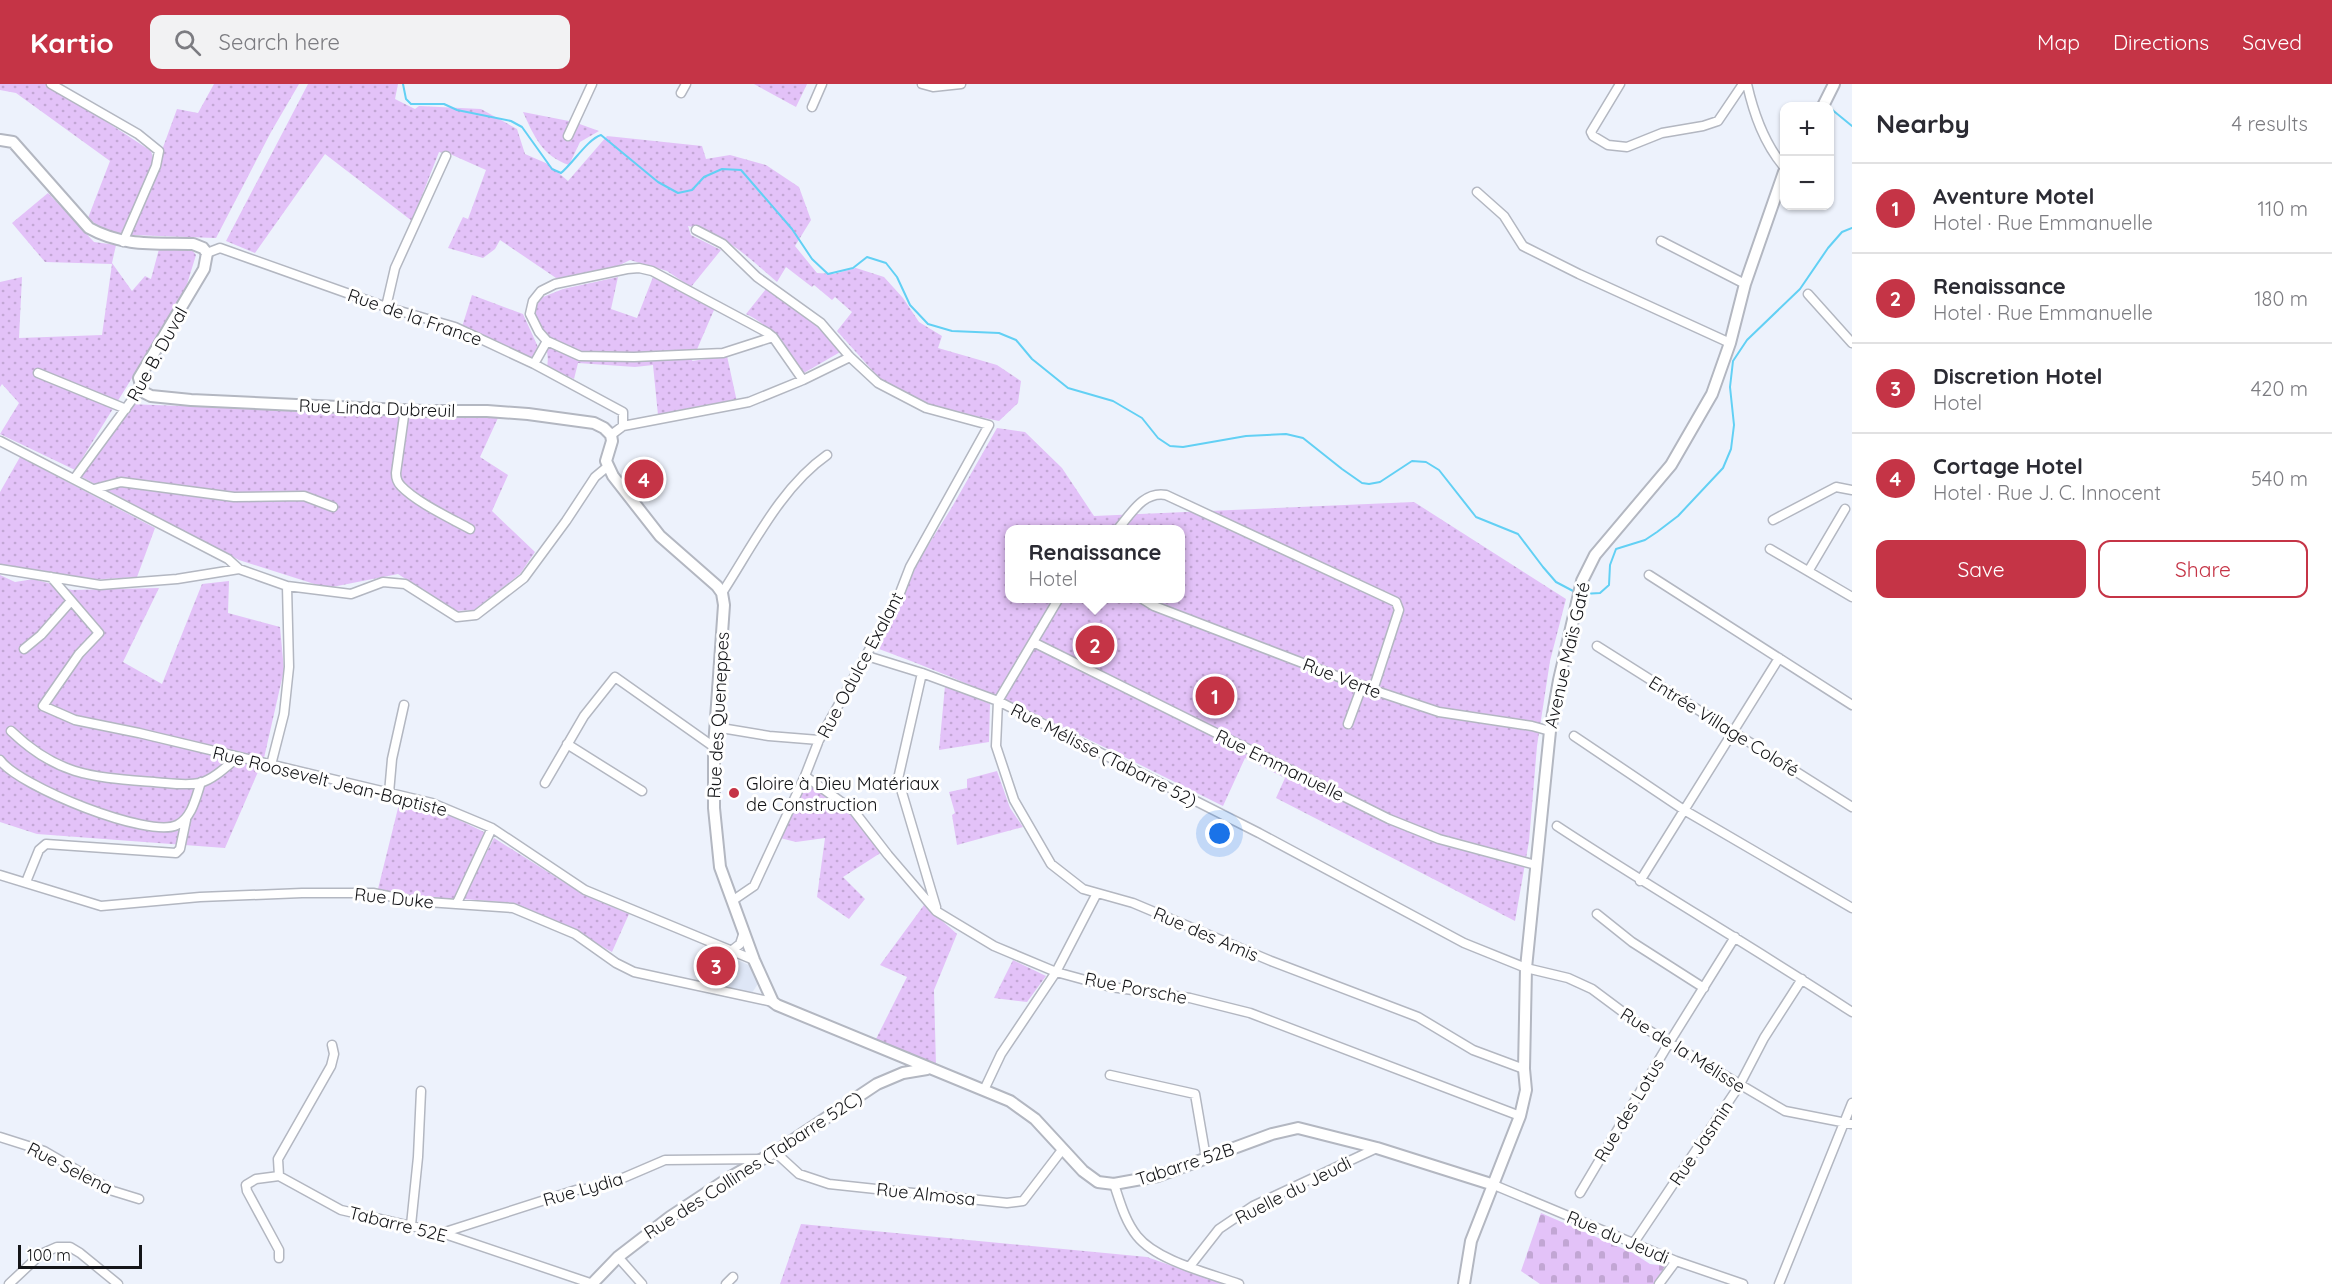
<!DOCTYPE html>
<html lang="en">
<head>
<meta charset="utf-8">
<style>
  body { margin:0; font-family:Quicksand,sans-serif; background:#f2f2f3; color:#2b2b33 }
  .controls { position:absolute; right:18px; top:18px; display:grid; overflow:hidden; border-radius:12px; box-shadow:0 2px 4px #0004 }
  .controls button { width:54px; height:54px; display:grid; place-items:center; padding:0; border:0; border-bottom:2px solid #e1e1e2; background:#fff; color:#2b2b33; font:30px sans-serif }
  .scale { position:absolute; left:18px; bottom:15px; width:124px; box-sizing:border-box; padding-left:6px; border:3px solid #141518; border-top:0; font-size:16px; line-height:21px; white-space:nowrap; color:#141518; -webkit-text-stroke:4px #fff; paint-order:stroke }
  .you { position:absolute; left:1220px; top:750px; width:21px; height:21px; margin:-15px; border:4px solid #fff; border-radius:50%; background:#1a73e8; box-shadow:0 0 0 9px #1a73e833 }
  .badge { display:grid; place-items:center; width:39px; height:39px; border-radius:50%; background:#c53446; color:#fff; font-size:20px; font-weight:700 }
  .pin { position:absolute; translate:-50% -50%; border:3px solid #fff; box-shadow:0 2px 6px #0006 }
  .popup { position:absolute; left:1005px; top:441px; width:180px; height:78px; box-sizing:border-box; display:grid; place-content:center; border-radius:12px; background:#fff; filter:drop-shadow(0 2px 4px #0005); font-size:20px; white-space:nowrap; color:#7c7c81 }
  .popup b { font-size:22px; color:#2b2b33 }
  .popup::after { content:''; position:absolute; left:50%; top:100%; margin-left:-12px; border:12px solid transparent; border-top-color:#fff }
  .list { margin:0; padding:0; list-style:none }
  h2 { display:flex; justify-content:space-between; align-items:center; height:78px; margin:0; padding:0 24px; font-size:26px }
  h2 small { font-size:20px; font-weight:400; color:#7c7c81 }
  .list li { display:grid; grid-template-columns:39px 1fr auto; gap:18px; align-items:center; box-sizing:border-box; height:90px; padding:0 24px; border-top:2px solid #e1e1e2 }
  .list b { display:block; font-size:22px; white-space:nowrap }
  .list p { margin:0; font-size:20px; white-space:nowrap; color:#7c7c81 }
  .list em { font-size:20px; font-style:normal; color:#7c7c81 }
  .actions { display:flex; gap:12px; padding:18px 24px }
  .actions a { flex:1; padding:14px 0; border:2px solid #c53446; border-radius:12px; text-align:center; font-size:21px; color:#c53446 }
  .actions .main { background:#c53446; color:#fff }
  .icon { flex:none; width:33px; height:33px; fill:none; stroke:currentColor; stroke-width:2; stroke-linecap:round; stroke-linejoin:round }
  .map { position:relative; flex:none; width:1852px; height:1200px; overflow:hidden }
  header { display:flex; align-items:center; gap:36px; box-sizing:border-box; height:84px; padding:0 30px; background:#c53446; color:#fff }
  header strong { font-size:28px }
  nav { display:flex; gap:33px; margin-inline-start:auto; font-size:21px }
  .search { width:420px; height:54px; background:#f2f2f3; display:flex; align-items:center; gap:15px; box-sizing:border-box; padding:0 21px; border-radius:12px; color:#7c7c81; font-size:22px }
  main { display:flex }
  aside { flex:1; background:#fff }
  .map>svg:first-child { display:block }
</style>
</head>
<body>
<header>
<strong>Kartio</strong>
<div class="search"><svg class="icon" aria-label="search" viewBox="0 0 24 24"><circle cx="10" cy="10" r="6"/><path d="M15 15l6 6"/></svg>Search here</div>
<nav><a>Map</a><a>Directions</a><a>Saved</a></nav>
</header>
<main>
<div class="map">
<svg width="1852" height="1200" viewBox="0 0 1852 1200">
  <defs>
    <pattern id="grass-dots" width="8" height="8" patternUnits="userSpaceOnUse" patternTransform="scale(1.5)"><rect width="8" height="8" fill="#e3c2f8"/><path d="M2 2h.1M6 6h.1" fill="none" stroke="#c2a6d4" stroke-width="1.8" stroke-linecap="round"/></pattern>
    <pattern id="cemetery-stones" width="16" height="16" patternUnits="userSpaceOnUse" patternTransform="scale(1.5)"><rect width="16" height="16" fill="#e3c2f8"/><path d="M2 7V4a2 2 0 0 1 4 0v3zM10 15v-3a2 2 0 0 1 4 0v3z" fill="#c2a6d4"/></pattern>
  </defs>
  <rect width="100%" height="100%" fill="#edf2fc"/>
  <path fill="#dee6f6" d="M709 863 753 883 759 898 752 909 698 895Z"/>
  <path fill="url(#grass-dots)" fill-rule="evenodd" d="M0 0H49L151 67 154 78 121 149 104 147 88 134 110 77 16 9 0 6Z
    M214 0H299L271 48 216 154 131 151 177 25 198 29Z
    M308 0H398L395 15 415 25 419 22 481 25 517 45 525 70 548 80 568 97 607 52 702 62 706 75 730 71 766 81 799 103 811 136 795 162 817 189 834 190 856 184 884 193 903 214 919 238 942 252 938 264 997 281 1021 297 1018 319 999 337 937 324 881 296 837 247 852 228 835 213 832 216 814 201 812 203 786 183 777 198C751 176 724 148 688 142L691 151 721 166 691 203 667 187 630 176 596 193 559 196 500 156 495 165 483 174 448 164 463 133 468 135 486 86 450 70 439 68 412 137 325 70 255 169 226 157Z
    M754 0H807L796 23Z
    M523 28 574 38 599 47 580 58 569 81C542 72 534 52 523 28Z
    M48 109 94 158 116 161 112 179 132 207 145 192 151 195 159 165 192 166 196 171 184 210 75 386 0 350 19 319 2 300 0 303V198L22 193 19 254 102 251 112 180 45 178 12 139Z
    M618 193 611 225 637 234 653 193 714 226 692 277 727 272 737 318 704 321 658 331 653 281 635 283 578 279 574 295 547 283C551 263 539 248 529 230L533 217 563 205Z
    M766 205 811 237 842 267 802 290C785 264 775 244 746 230Z
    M472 211 523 230 538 263 532 274 462 243Z
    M127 320 498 334 480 373 508 391 492 427 535 468 520 490 474 526 455 527 398 490 327 504 239 476 80 392Z
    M997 344 1025 348 1062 384 1094 432 1414 418 1566 515 1550 577 1537 662 1529 757 1515 837 1276 714 1285 694 1245 674 1223 722C1110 666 998 608 879 565L919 476 952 423ZM1010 446H1180V514H1010Z
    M20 373 155 444 137 493 87 496 2 482 0 480V408Z
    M0 491 15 498 34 495 72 506 159 504 123 578 162 600 202 500 229 497 228 529 280 543 284 586 264 674 225 764 37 750 0 738Z
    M945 602 990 620 989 658 939 666Z
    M997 687 1010 724 1023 743 957 761 952 731 955 729 949 708 967 704V695Z
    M808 697 851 728 882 768 843 793 865 815 849 835 817 813 825 754 796 758 780 754Z
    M399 720 451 732 486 749 455 815 397 811 378 805Z
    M494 754 584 811 629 830 612 868 576 848 514 819 463 815Z
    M924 821 957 850 934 906 936 981 876 955 907 893 880 881Z
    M1013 876 1046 892 1027 918 994 914Z
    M801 1140 1147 1173 1223 1200H780Z"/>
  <path fill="url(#cemetery-stones)" d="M1541 1129 1633 1169 1650 1180 1665 1182 1655 1200H1540L1521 1187Z"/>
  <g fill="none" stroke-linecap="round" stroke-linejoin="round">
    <path stroke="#62d0f4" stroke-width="2" d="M403 0 406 15 411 20H444L457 26 511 37 522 43 552 85 561 89C573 79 588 55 601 51L658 98 678 109 692 106 704 93 722 85 741 86 792 145 812 175 828 190 853 184 867 173 886 179 897 193 910 221 928 240 952 247 999 249 1016 256 1032 275 1068 304 1113 317 1142 334 1158 354 1170 362 1183 363 1246 352 1286 350 1303 354 1342 385 1362 399 1369 400 1380 398 1412 377 1426 378 1439 386 1476 433 1518 450 1543 483 1556 498 1575 508
      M1830 24 1852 42
      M1583 510 1600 509 1609 501 1610 481 1616 465 1645 456 1657 448 1678 432 1723 384 1731 365 1734 341 1730 303 1733 277 1747 256 1800 205 1828 164 1842 148 1852 144"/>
    <g stroke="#b3b7c1" stroke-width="11">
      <path id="minor" d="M51 0 138 50 159 67 156 82 123 158
        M922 0 933 3 961 0
        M1620 0 1591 48 1593 52 1608 61 1627 63 1662 49 1703 42 1718 37 1743 0
        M1747 0C1754 31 1764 59 1784 83
        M681 9 686 0
        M812 23 822 0
        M568 52 592 0
        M1477 108 1504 132 1523 162 1579 190 1730 259
        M696 146 723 160 757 193 821 239 850 273 878 299 926 324 989 341 910 483 898 514 819 656 805 692 754 802 732 817
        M1661 157 1745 200
        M207 169 220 164 386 223 455 243 534 280 623 328V342L611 351
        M1808 210 1852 259
        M386 223 395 184 446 72
        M773 253 723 269 634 273 580 272 547 257 539 248 530 230 533 217 541 207 555 200 627 185 639 184 652 187 768 249 773 253 803 296
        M534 280 547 257
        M38 289 126 325
        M405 325 396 389C396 394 397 398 401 402 416 418 450 434 470 445
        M623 342 749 318 803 296 850 273
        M0 357 228 475 239 485
        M74 395 140 305
        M94 405 121 398 234 413 304 412 333 423
        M1773 436 1836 403 1852 406
        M1117 446C1131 430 1143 407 1166 411L1396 518 1399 526 1373 606
        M1770 465 1852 513
        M0 485 100 501 177 495 239 485 287 502 351 510 383 498 405 500 457 533 476 531 524 494 566 437 595 393 607 383
        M1809 486 1845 425
        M1649 491 1852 621
        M51 493 99 549 79 570 43 622 75 636 139 649 432 719 492 744 585 806 754 876
        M722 509C752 463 781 403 827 371
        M1059 514 998 617 996 662 1014 716 1051 780 1083 805 1133 819 1271 877 1418 933 1473 966 1524 985
        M1141 514 1154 522 1373 606 1439 628 1532 642 1550 647
        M1033 558 1389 735 1439 755 1536 781
        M1597 562 1852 723
        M24 565 41 551 71 517
        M867 572 922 589 998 617 1259 749 1464 859 1526 884 1568 894 1592 905 1643 943 1785 1027 1852 1040
        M922 589 898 695 936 823
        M1348 640 1362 602
        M715 643 769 652 819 656
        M11 647C58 692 92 693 154 698 169 699 185 702 200 699 214 695 227 682 238 673
        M1574 652 1684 726 1852 824
        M567 660 642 707
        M0 676C18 702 149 755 177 741 192 734 196 713 201 698
        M271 681 284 630 289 583 287 502
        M805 692 854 727 888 771 936 827 994 862 1056 888 1111 903 1190 914 1250 929 1520 1032
        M545 699 584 632 615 593 714 663
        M389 709 392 675 404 621
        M1557 742C1654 806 1755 864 1852 928
        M0 791 101 822 200 813 302 809H373L413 817 513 824 575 850 616 879 634 888 773 918
        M1640 797 1779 574
        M26 798 39 766 46 760 176 769 180 765 186 736
        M457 819 492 744
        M1597 830 1632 858 1704 904
        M731 867 740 860 744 848
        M332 961 334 970 331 982 278 1075 279 1092 341 1126 442 1149 593 1200
        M1110 991 1195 1010 1206 1074
        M984 1006 1001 970 1056 888 1096 811
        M0 1053 44 1067 113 1107 139 1115
        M775 1068 799 1090 829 1100 1007 1119 1023 1117 1062 1066
        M279 1092 256 1095 246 1101 247 1107 279 1166V1174
        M1114 1100C1120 1118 1125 1137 1137 1152 1157 1177 1209 1189 1239 1200
        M1494 1101 1676 1177 1743 1200
        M1580 1109 1669 959 1735 853
        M411 1141 418 1073 421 1007
        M442 1149 576 1106 602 1103 665 1076 761 1075
        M1633 1160 1739 1002 1764 954 1802 895
        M618 1173 642 1200
        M1190 1182 1219 1145 1253 1122 1377 1064
        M9 1200 41 1170 57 1163H70L80 1169 118 1200
        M726 1200 733 1193
        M1659 1200 1676 1177
        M1779 1200 1852 1019"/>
    </g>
    <g stroke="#b3b7c1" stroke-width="14">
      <path id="tertiary" d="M1823 22 1834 0
        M0 56 13 58 89 144C123 163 156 159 193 160L203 164 207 169 204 185 139 294 143 308 151 312 191 316 424 327H487L528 330 594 339 604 344 611 351 612 357 606 377 613 392 660 452 717 502 722 509 724 521 714 663V724L720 783 754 876 773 918 777 921 1010 1017 1035 1035 1083 1087 1098 1098 1114 1100 1158 1092 1272 1050 1298 1044 1377 1064 1494 1101
        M592 1200 618 1173 670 1133 732 1092 775 1068 877 1000 903 989 927 985
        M1464 1200 1471 1157 1520 1032 1526 1006 1524 985 1526 884 1550 647 1559 596 1582 497 1595 471 1671 381 1712 310 1730 259 1745 200 1784 88"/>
    </g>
    <use href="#minor" stroke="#fff" stroke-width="8"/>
    <use href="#tertiary" stroke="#fff" stroke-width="10"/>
  </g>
  <circle fill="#c53446" stroke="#fff" stroke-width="2" cx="734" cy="709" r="6"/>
  <g text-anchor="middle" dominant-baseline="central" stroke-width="6" stroke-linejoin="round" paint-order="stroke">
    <g font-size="18" fill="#141518" stroke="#fff">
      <text transform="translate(415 233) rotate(19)">Rue de la France</text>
      <text transform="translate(157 270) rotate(-61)">Rue B. Duval</text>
      <text transform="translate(377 324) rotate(2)">Rue Linda Dubreuil</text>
      <text transform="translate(1567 571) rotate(-77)">Avenue Maïs Gaté</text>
      <text transform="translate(860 581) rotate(-62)">Rue Odulce Exalant</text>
      <text transform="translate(1342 594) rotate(21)">Rue Verte</text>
      <text transform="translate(718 631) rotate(-87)">Rue des Queneppes</text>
      <text transform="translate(1724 642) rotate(32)">Entrée Village Colofé</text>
      <text transform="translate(1104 671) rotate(27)">Rue Mélisse (Tabarre 52)</text>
      <text transform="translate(1280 681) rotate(26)">Rue Emmanuelle</text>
      <text transform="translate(330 697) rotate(14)">Rue Roosevelt Jean-Baptiste</text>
      <text transform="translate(394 814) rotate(6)">Rue Duke</text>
      <text transform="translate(1206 850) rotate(23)">Rue des Amis</text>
      <text transform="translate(1136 904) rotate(11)">Rue Porsche</text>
      <text transform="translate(1683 966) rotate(32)">Rue de la Mélisse</text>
      <text transform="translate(1629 1026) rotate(-59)">Rue des Lotus</text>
      <text transform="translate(1701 1059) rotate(-56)">Rue Jasmin</text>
      <text transform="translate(1185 1080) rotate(-18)">Tabarre 52B</text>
      <text transform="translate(753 1081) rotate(-33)">Rue des Collines (Tabarre 52C)</text>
      <text transform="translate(70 1084) rotate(27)">Rue Selena</text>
      <text transform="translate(583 1105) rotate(-16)">Rue Lydia</text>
      <text transform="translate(1293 1106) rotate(-27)">Ruelle du Jeudi</text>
      <text transform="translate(926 1110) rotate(6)">Rue Almosa</text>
      <text transform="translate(398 1140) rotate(14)">Tabarre 52E</text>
      <text transform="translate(1618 1153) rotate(23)">Rue du Jeudi</text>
    </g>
    <g font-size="18" fill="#141518" stroke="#fff" text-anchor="start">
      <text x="746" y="699">Gloire à Dieu Matériaux<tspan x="746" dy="21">de Construction</tspan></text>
    </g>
  </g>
</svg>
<div class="controls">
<button>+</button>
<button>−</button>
</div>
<div class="scale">100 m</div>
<div class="you"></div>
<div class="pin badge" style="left:1215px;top:612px">1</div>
<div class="pin badge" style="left:1095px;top:561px">2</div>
<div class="popup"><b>Renaissance</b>Hotel</div>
<div class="pin badge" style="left:716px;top:882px">3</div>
<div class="pin badge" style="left:644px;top:395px">4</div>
</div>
<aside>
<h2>Nearby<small>4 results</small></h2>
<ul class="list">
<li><span class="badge">1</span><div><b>Aventure Motel</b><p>Hotel · Rue Emmanuelle</p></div><em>110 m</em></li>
<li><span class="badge">2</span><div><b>Renaissance</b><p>Hotel · Rue Emmanuelle</p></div><em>180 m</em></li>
<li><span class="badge">3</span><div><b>Discretion Hotel</b><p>Hotel</p></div><em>420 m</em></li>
<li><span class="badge">4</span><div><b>Cortage Hotel</b><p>Hotel · Rue J. C. Innocent</p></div><em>540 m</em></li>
</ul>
<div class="actions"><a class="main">Save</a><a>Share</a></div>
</aside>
</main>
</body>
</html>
